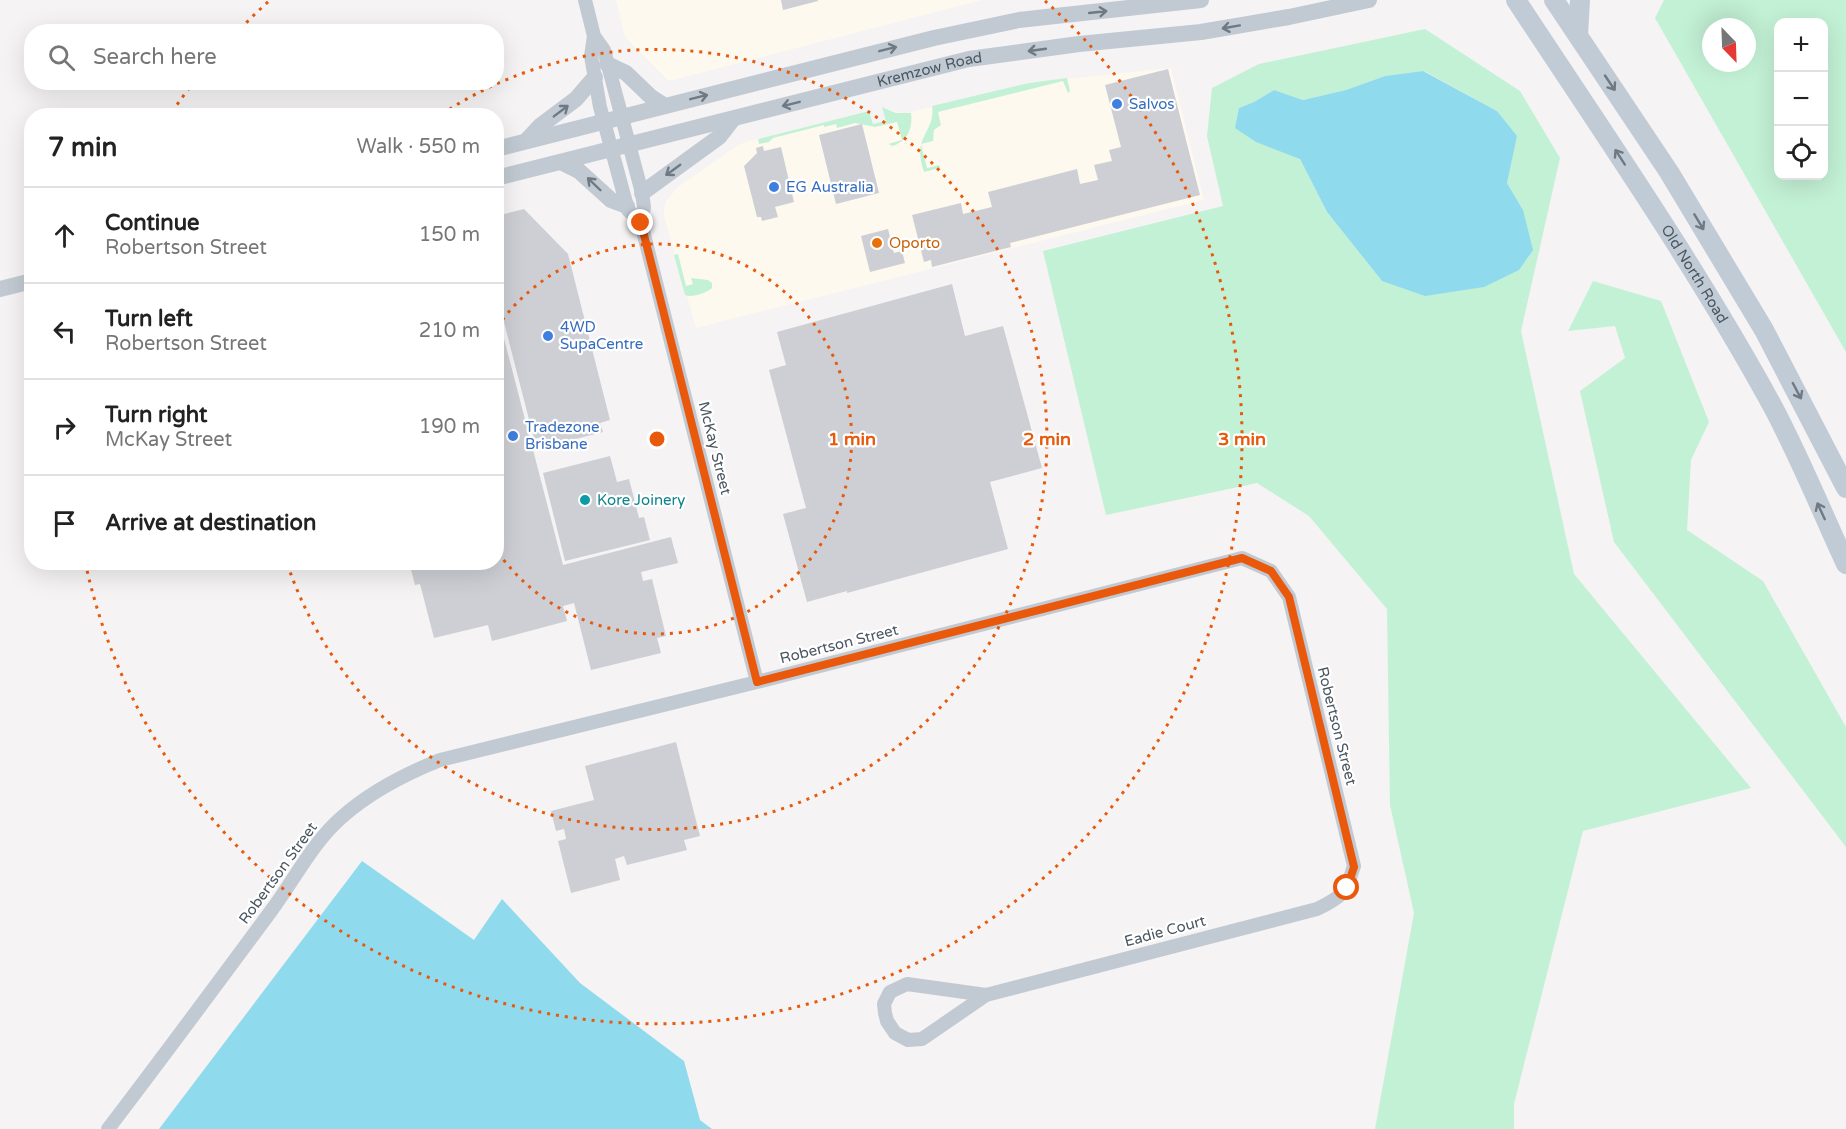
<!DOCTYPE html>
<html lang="en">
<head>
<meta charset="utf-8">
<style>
  body { margin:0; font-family:"Varela Round",sans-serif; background:#f2f2f2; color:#222 }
  .controls { position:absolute; right:18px; top:18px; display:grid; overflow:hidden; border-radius:12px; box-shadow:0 6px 24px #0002 }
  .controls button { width:54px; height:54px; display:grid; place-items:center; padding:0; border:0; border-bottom:2px solid #e0e0e0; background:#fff; color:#222; font:30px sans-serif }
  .compass { position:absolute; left:1702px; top:18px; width:54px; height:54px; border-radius:50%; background:#fff; box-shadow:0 6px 24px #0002; rotate:157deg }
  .stop { position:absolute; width:18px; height:18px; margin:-14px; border:4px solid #ea580c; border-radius:50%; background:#fff }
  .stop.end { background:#ea580c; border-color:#fff; box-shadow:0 2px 6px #0008 }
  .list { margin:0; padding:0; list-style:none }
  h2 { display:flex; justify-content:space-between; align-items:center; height:78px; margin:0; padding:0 24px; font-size:26px }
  h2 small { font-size:20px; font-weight:400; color:#767676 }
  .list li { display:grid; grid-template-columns:39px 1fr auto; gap:18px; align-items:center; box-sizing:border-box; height:96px; padding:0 24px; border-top:2px solid #e0e0e0 }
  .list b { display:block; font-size:22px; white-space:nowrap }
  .list p { margin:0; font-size:20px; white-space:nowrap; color:#767676 }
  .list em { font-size:20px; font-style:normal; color:#767676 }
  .icon { flex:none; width:33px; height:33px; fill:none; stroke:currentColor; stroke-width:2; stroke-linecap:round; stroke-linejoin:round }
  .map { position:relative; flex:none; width:1846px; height:1129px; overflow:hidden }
  .search { position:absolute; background:#fff; box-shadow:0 6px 24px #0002; left:24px; top:24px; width:480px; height:66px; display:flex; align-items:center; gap:15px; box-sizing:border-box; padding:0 21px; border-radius:24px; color:#767676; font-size:22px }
  .panel { position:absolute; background:#fff; box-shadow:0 6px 24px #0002; left:24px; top:108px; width:480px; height:462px; border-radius:24px }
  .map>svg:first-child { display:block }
</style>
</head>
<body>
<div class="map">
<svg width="1846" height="1129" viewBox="0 0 1846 1129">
  <rect width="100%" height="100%" fill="#f5f3f3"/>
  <path fill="#fdf9ef" d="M616 0H982L669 81 625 37Z
    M1171 68 1204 200 696 328 664 216V208L666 201 678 187 738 145 749 141 869 111 873 124 883 122 886 121 882 107 903 114 1029 83Z"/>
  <path fill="#c3f1d5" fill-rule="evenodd" d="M1664 0H1846V352L1655 18ZM1824 22V176H1778V22ZM1711 27H1747V63H1711Z
    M1425 29 1520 91 1560 158 1521 331 1574 574 1751 788 1583 831 1514 1104V1129H1375L1414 913 1390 805 1387 609 1309 516 1257 483 1106 515 1043 251 1223 206 1207 136 1212 88 1259 64ZM1424 71 1497 111 1516 136 1507 183 1523 210 1382 281 1327 212 1300 159 1239 108 1254 102 1274 90 1303 100 1346 90 1385 76Z
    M1067 78 1070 91 1068 93 1063 81 938 112 941 125 934 130 933 141 921 144 927 168 939 165 940 168 924 172C911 136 936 132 932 106L1029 83Z
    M882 107 896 113H911C913 128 908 141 893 146L888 144 902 140 897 122 875 127 855 123 837 128 836 124 824 127V125L773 138 769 142 759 144 758 139 869 111 873 124 886 121Z
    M678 254 686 286 693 284 691 278 708 280 712 283V288C706 293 692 298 685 295L674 255Z
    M1593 281 1661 301 1709 422 1691 460 1687 530 1763 581 1846 727V847L1614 542 1580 391 1625 358 1615 326 1568 331Z"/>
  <path fill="#90daee" d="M1423 71 1497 111 1517 136 1507 183 1523 210 1533 250 1519 270 1484 287 1425 296 1382 281 1327 212 1300 159 1256 142 1235 128 1239 108 1254 102 1274 90 1303 100 1346 90 1385 76Z
    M362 861 474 940 502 899 580 983 684 1061 700 1120 712 1129H159Z"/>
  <path fill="#cdcfd5" d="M781 0H818V1L783 10Z
    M1168 69 1200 195 1010 243 1011 247 932 267 931 260 924 262 912 215 961 203 963 214 992 207 988 192 1077 169 1080 184 1098 180 1094 165 1112 161 1109 150 1121 147 1105 85Z
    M862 124 879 193 836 204 819 135Z
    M763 146 764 151 781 147 794 202 775 207 778 217 762 221 761 217H757L744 166 757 153 756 148Z
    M524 209 568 254 610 420 600 423 603 432 545 447 542 437 534 439 496 291V216Z
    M888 229 894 253 902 251 905 263 870 272 861 236Z
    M952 284 965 336 1003 326 1042 468 990 482 1008 549 847 593V591L807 602 783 514 806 508 769 370 786 365 777 332Z
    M496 308 563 565 671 537 678 563 641 572 643 581 652 579 666 636 657 638 661 653 591 670 574 603 563 606 567 621 492 641 488 625 434 638 420 584 415 585 409 562H496Z
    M610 456 617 482 629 479 639 518 644 517 650 540 565 561 543 473Z
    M676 742 700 836 684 840 687 850 627 865 624 856 615 859 620 880 571 893 558 841 566 839 564 829 556 831 551 811 594 800 585 766Z"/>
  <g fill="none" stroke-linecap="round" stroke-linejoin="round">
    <path stroke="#c1cad2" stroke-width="14" d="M585 0 594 36 604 50 642 193 644 207 641 223 757 682
      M594 36 591 56 600 107 628 210 641 223
      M108 1129C163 1057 217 984 271 911 295 879 312 843 342 817 370 792 405 774 440 760L757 682 1242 558 1271 571 1289 597 1354 866C1346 893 1342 897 1317 909L986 995 922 1039 908 1040 895 1033 887 1021 885 1013 884 1004 890 992 907 984 986 995"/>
    <g stroke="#c1cad2" stroke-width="16">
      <path d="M607 64 626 73 651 97 665 106"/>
      <path d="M526 141 540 126 576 99 595 77"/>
      <path d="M496 149 934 38 1019 20 1201 0"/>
      <path d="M561 162 579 171 611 200 627 206"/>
      <path id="s1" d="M496 178 969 59 1079 44 1201 32 1289 17 1369 0"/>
      <path d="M642 193 719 137 733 119"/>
      <path d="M0 289 32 281"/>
    </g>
    <g stroke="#c1cbd6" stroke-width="20">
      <path id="s2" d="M1516 0C1604 134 1696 266 1773 407 1800 458 1822 512 1846 564"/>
      <path d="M1554 0 1669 172 1764 330 1846 488"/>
      <path d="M1578 35 1580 0"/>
    </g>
  </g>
  <defs><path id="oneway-shaft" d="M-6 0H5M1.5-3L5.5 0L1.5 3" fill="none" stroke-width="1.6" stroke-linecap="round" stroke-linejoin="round" transform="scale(1.5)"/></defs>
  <g stroke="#6e7983">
    <use href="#oneway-shaft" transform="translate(1098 12) rotate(-6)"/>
    <use href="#oneway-shaft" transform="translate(1231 27) rotate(170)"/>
    <use href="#oneway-shaft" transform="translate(888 49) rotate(-14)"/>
    <use href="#oneway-shaft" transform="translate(1037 50) rotate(172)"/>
    <use href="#oneway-shaft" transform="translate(699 97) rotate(-14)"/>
    <use href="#oneway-shaft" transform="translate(791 104) rotate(166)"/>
    <use href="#oneway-shaft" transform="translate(561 111) rotate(-37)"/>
    <use href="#oneway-shaft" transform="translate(673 170) rotate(144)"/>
    <use href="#oneway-shaft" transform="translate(594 184) rotate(-136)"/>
  </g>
  <g stroke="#6e7984">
    <use href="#oneway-shaft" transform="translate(1610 83) rotate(56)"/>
    <use href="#oneway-shaft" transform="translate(1620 157) rotate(-123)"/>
    <use href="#oneway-shaft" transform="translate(1699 222) rotate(59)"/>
    <use href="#oneway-shaft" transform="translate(1797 391) rotate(62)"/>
    <use href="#oneway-shaft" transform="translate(1821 511) rotate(-115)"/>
  </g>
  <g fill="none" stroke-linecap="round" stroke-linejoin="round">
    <path stroke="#ea580c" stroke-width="8" d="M641 223 757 682 1242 558 1271 571 1289 597 1354 867 1347 888"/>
  </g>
  <g fill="none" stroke="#e8590c" stroke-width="3" stroke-dasharray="3 6">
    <path d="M497 327A195 195 0 1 1 497 551"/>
    <path d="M442 114A390 390 0 1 1 287 563"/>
    <path d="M172 112A585 585 0 0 1 193 83M240 29A585 585 0 0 1 269 1M1045 1A585 585 0 1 1 86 566"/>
  </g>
  <g fill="#3f7fe0" stroke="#fff" stroke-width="2">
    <circle cx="1117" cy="104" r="6"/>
    <circle cx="774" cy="187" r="6"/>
    <circle cx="548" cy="336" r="6"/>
    <circle cx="513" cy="436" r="6"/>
  </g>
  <circle fill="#e8710a" stroke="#fff" stroke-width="2" cx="877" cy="243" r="6"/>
  <circle fill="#0f9aa8" stroke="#fff" stroke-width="2" cx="585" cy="500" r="6"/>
  <g text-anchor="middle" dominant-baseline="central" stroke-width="4.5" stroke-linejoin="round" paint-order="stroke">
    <g font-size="15" fill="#4a5661" stroke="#fff">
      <text stroke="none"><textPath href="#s1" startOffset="447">Kremzow Road</textPath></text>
      <text stroke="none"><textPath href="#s2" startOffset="327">Old North Road</textPath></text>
      <text transform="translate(715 448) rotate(76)">McKay Street</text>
      <text transform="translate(839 644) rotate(-14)">Robertson Street</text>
      <text transform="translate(1337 726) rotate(76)">Robertson Street</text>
      <text transform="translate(278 873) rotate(-54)">Robertson Street</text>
      <text transform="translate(1165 931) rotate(-15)">Eadie Court</text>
    </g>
    <g font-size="15" fill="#366cbe" stroke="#fff" text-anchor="start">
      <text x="1129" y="104">Salvos</text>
      <text x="786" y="187">EG Australia</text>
      <text x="560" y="327">4WD<tspan x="560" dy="17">SupaCentre</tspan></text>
      <text x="525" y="427">Tradezone<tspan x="525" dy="17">Brisbane</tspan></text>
    </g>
    <g font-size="15" fill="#c56008" stroke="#fff" text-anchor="start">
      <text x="889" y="243">Oporto</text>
    </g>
    <g font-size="15" fill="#0d838f" stroke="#fff" text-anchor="start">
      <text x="597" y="500">Kore Joinery</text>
    </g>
  </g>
  <circle cx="657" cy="439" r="9" fill="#e8590c" stroke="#fff" stroke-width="3"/>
  <g font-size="18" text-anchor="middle" font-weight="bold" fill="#e8590c" stroke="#fff" stroke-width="4.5" stroke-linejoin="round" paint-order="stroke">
    <text x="852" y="445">1 min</text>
    <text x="1047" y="445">2 min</text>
    <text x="1242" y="445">3 min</text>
  </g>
</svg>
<div class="controls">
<button>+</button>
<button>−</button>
<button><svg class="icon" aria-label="locate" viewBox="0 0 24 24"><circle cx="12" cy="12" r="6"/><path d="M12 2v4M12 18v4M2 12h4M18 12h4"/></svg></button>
</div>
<svg class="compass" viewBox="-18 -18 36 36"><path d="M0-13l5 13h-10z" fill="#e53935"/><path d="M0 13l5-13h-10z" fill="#767676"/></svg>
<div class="stop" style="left:1347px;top:888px"></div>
<div class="stop end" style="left:641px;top:223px"></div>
<div class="search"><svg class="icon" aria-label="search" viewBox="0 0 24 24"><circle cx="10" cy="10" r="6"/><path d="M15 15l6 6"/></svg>Search here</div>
<section class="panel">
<h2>7 min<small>Walk · 550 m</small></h2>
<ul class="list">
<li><svg class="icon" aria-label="ahead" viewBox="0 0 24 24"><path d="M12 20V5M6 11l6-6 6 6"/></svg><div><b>Continue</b><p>Robertson Street</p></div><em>150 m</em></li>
<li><svg class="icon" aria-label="left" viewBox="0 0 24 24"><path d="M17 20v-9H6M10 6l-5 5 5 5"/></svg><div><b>Turn left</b><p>Robertson Street</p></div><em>210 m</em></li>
<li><svg class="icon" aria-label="right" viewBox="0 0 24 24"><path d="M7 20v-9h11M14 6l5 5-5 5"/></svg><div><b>Turn right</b><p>McKay Street</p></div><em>190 m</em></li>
<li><svg class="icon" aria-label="arrive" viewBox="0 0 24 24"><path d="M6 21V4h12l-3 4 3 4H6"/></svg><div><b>Arrive at destination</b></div></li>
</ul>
</section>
</div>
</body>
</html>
